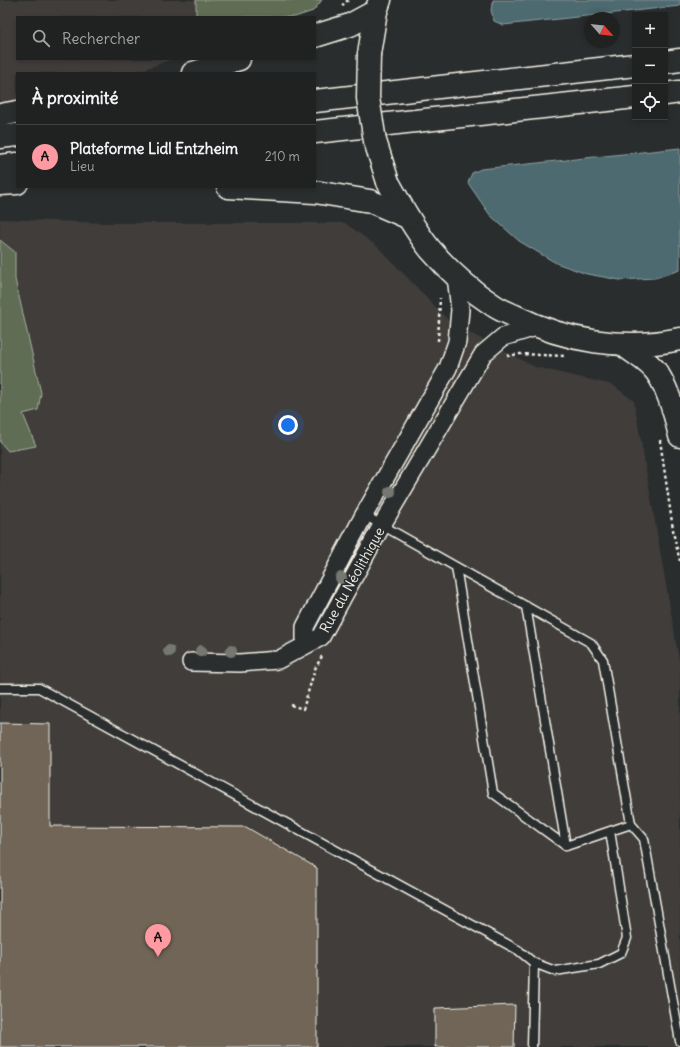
<!DOCTYPE html>
<html lang="fr">
<head>
<meta charset="utf-8">
<style>
  body { margin:0; font-family:Delius,sans-serif; background:#2d2f2f; color:#f1f3f6 }
  .controls { position:absolute; right:12px; top:12px; display:grid; overflow:hidden; border-radius:0px; box-shadow:0 2px 6px #0003 }
  .controls button { width:36px; height:36px; display:grid; place-items:center; padding:0; border:0; border-bottom:1px solid #3d3f40; background:#202222; color:#f1f3f6; font:20px sans-serif }
  .compass { position:absolute; left:584px; top:12px; width:36px; height:36px; border-radius:50%; background:#202222; box-shadow:0 2px 6px #0003; rotate:117deg }
  .you { position:absolute; left:288px; top:425px; width:14px; height:14px; margin:-10px; border:3px solid #fff; border-radius:50%; background:#1a73e8; box-shadow:0 0 0 6px #1a73e833 }
  .badge { display:grid; place-items:center; width:26px; height:26px; border-radius:50%; background:#ff9aa2; color:#111; font-size:13px; font-weight:700 }
  .pin { position:absolute; translate:-50% -33px; filter:drop-shadow(0 1px 2px #0008) }
  .pin::after { content:''; position:absolute; top:21px; width:14px; height:12px; background:inherit; clip-path:polygon(0 0,100% 0,50% 100%) }
  .list { margin:0; padding:0; list-style:none }
  h2 { display:flex; justify-content:space-between; align-items:center; height:52px; margin:0; padding:0 16px; font-size:17px }
  h2 small { font-size:13px; font-weight:400; color:#a2a4a5 }
  .list li { display:grid; grid-template-columns:26px 1fr auto; gap:12px; align-items:center; box-sizing:border-box; height:64px; padding:0 16px; border-top:1px solid #3d3f40 }
  .list b { display:block; font-size:15px; white-space:nowrap }
  .list p { margin:0; font-size:13px; white-space:nowrap; color:#a2a4a5 }
  .list em { font-size:13px; font-style:normal; color:#a2a4a5 }
  .icon { flex:none; width:22px; height:22px; fill:none; stroke:currentColor; stroke-width:2; stroke-linecap:round; stroke-linejoin:round }
  .map { position:relative; flex:none; width:680px; height:1047px; overflow:hidden }
  .search { position:absolute; background:#202222; box-shadow:0 2px 6px #0003; left:16px; top:16px; width:300px; height:44px; display:flex; align-items:center; gap:10px; box-sizing:border-box; padding:0 14px; border-radius:0px; color:#a2a4a5; font-size:15px }
  .panel { position:absolute; background:#202222; box-shadow:0 2px 6px #0003; left:16px; top:72px; width:300px; height:116px; border-radius:0px }
  .map>svg:first-child { display:block }
</style>
</head>
<body>
<div class="map">
<svg width="680" height="1047" viewBox="0 0 680 1047">
  <rect width="100%" height="100%" fill="#2a2d2e"/>
  <filter id="ink" filterUnits="userSpaceOnUse"><feTurbulence type="fractalNoise" baseFrequency=".025" numOctaves="2"/><feDisplacementMap in="SourceGraphic" scale="8" xChannelSelector="R" yChannelSelector="G"/><feConvolveMatrix kernelMatrix="1 2 1 2 8 2 1 2 1" color-interpolation-filters="sRGB"/></filter>
  <g filter="url(#ink)">
    <path fill="#3f3e3a" d="M0 0H196V17H17V59H173L134 73H17V115L0 121Z
      M0 219 104 223H345L378 247 451 323 535 367 613 385 634 401 680 665V1047H0Z"/>
    <path fill="#5e6d55" stroke="#a9af9e" d="M196 0H322L313 11 295 17H196Z
      M0 240 15 252V279L41 393 38 410 23 414 36 446 8 451 0 442Z"/>
    <path fill="#4d6a71" stroke="#90a0a1" d="M493 0H680V6L503 25 494 21 491 10Z
      M680 148V270L655 278 620 280 587 274 556 263 519 241 490 215 468 183 472 173 481 169Z"/>
    <path fill="#6f6556" stroke="#f4f1e8" d="M0 723 50 724V826L246 827 317 868V1047H0Z
      M515 1005 514 1047H435V1008Z"/>
    <g fill="none" stroke-linecap="round" stroke-linejoin="round">
      <g stroke="#f4f1e8" stroke-width="11">
        <path id="lane" d="M364 515 591 643 603 660 631 824 644 839 680 1041
          M456 567 493 793 566 846
          M526 606 566 846
          M0 688H39L518 950 534 963 555 971 599 964 621 953 627 938 610 831
          M566 846 631 824
          M532 1047 534 963"/>
      </g>
      <g stroke="#f4f1e8" stroke-width="20">
        <path id="street" d="M305 645V627L364 515 448 368 457 342 460 310 456 276
          M191 662 240 663 278 660 321 637 382 525 483 354 503 337 536 327"/>
      </g>
      <g stroke="#f4f1e8" stroke-width="25">
        <path id="secondary" d="M369 54 376 11 380 0
          M388 182C401 205 413 228 430 249 448 270 470 290 493 305 500 310 508 313 515 316 565 341 624 351 680 339
          M622 344C632 352 643 358 652 367 666 380 676 417 680 436"/>
      </g>
      <g stroke="#f4f1e8" stroke-width="25">
        <path id="highway" d="M315 36 350 25 376 11
          M665 62 680 60
          M193 73 239 59
          M665 94 680 92
          M315 101 635 65
          M0 115 17 112
          M315 132 635 97
          M0 137 17 135
          M0 166 17 164
          M0 184 17 183
          M228 187 315 192 370 201 407 217"/>
      </g>
      <path stroke="#f4f1e8" stroke-width="2.5" stroke-dasharray="3 3" stroke-linecap="butt" d="M342 6 345 2 349 0
        M438 341 440 298
        M507 356 520 354 565 356
        M660 440 674 536 680 561
        M291 705 303 709 315 669 322 656"/>
      <use href="#lane" stroke="#2a2d2e" stroke-width="8"/>
      <use href="#street" stroke="#2a2d2e" stroke-width="17"/>
      <use href="#secondary" stroke="#2a2d2e" stroke-width="22"/>
      <use href="#highway" stroke="#2a2d2e" stroke-width="22"/>
      <g stroke="#f4f1e8" stroke-width="25" stroke-linecap="butt">
        <path id="secondary-bridge" d="M369 54 368 98 375 141 388 182"/>
      </g>
      <use href="#secondary-bridge" stroke="#2a2d2e" stroke-width="22"/>
    </g>
    <g fill="#747870">
      <circle cx="390" cy="492" r="6"/>
      <circle cx="341" cy="578" r="6"/>
      <circle cx="169" cy="651" r="6"/>
      <circle cx="201" cy="651" r="6"/>
      <circle cx="231" cy="651" r="6"/>
    </g>
  </g>
  <g text-anchor="middle" dominant-baseline="central" stroke-width="3" stroke-linejoin="round" paint-order="stroke">
    <g font-size="14" fill="#f4f1e8" stroke="#2a2d2e">
      <text transform="translate(352 580) rotate(-61)">Rue du Néolithique</text>
    </g>
  </g>
</svg>
<div class="controls">
<button>+</button>
<button>−</button>
<button><svg class="icon" aria-label="locate" viewBox="0 0 24 24"><circle cx="12" cy="12" r="6"/><path d="M12 2v4M12 18v4M2 12h4M18 12h4"/></svg></button>
</div>
<svg class="compass" viewBox="-18 -18 36 36"><path d="M0-13l5 13h-10z" fill="#e53935"/><path d="M0 13l5-13h-10z" fill="#a2a4a5"/></svg>
<div class="you"></div>
<div class="pin badge" style="left:158px;top:957px">A</div>
<div class="search"><svg class="icon" aria-label="search" viewBox="0 0 24 24"><circle cx="10" cy="10" r="6"/><path d="M15 15l6 6"/></svg>Rechercher</div>
<section class="panel">
<h2>À proximité<small></small></h2>
<ul class="list">
<li><span class="badge">A</span><div><b>Plateforme Lidl Entzheim</b><p>Lieu</p></div><em>210 m</em></li>
</ul>
</section>
</div>
</body>
</html>
